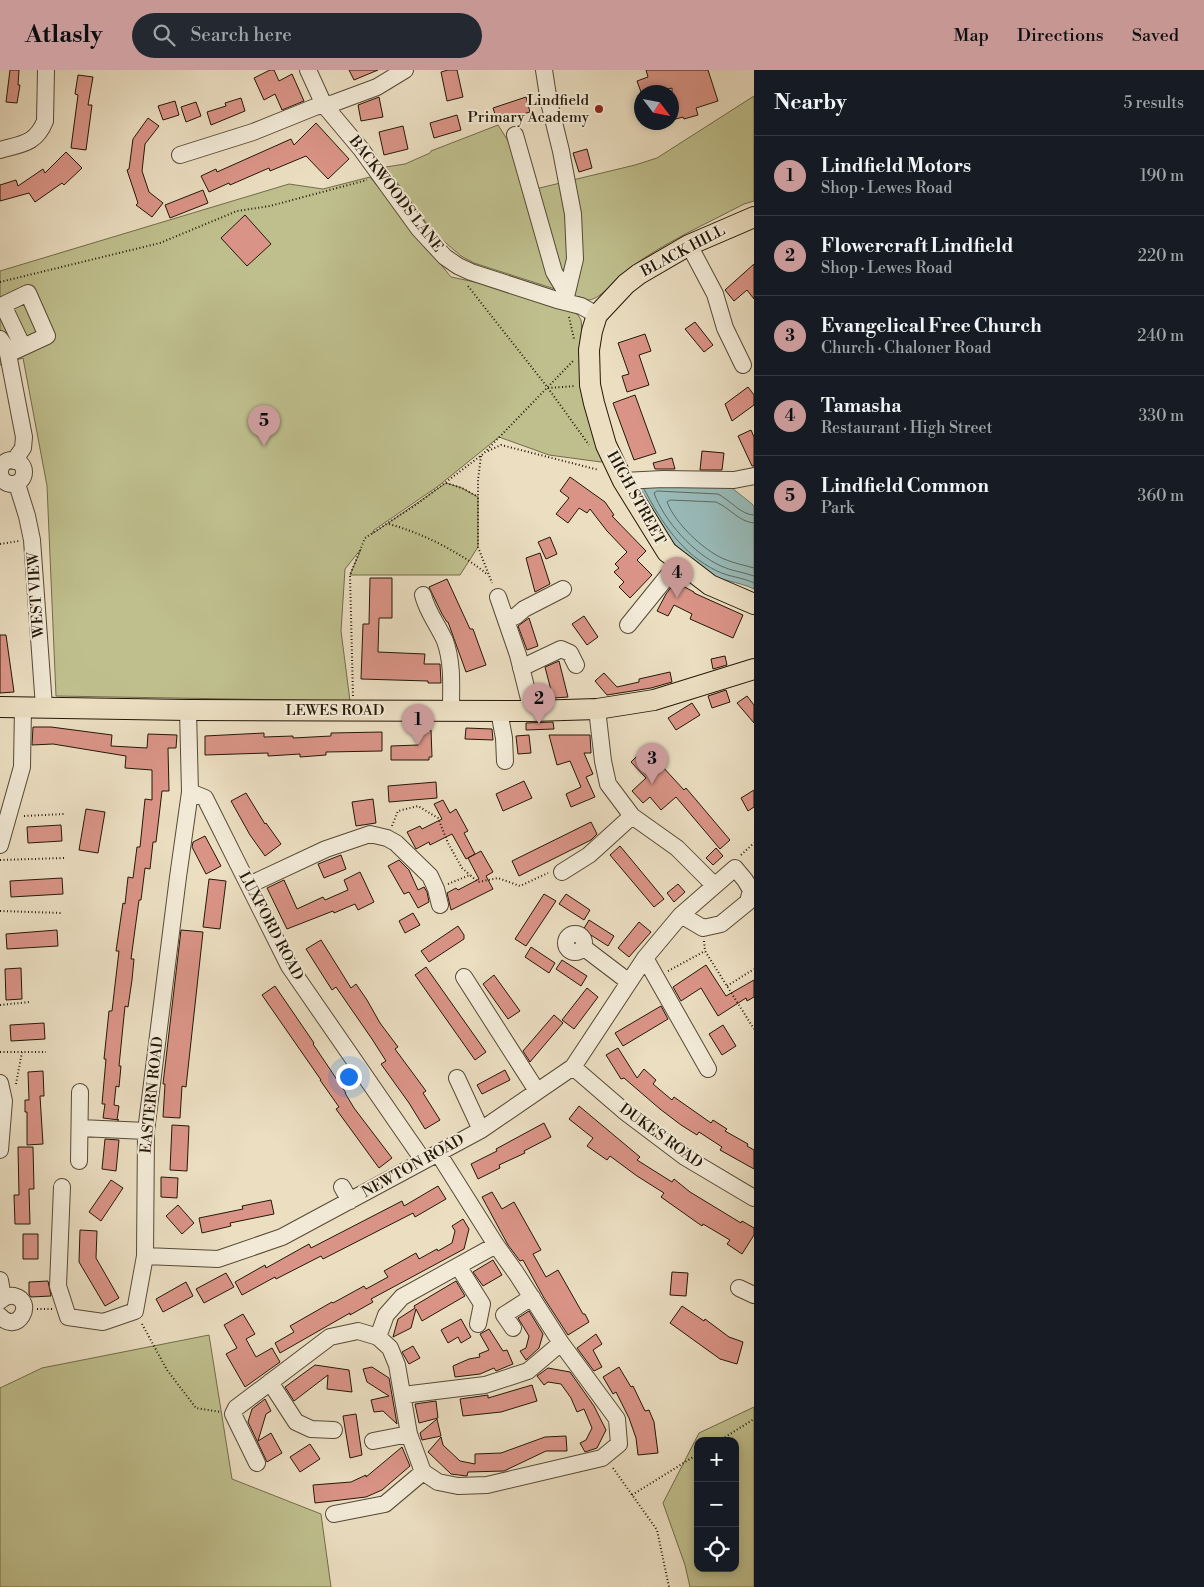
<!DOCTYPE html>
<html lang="en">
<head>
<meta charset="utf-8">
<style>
  body { margin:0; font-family:"Libre Bodoni",serif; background:#242831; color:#f1f3f6 }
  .controls { position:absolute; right:15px; bottom:15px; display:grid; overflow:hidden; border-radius:10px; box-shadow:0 2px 8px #0003 }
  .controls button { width:45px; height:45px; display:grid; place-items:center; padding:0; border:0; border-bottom:1px solid #363941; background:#171b24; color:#f1f3f6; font:25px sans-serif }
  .compass { position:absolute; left:634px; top:15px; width:45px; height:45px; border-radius:50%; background:#171b24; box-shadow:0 2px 8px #0003; rotate:122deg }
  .you { position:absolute; left:348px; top:1006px; width:18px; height:18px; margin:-12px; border:4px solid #fff; border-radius:50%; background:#1a73e8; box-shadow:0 0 0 8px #1a73e833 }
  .badge { display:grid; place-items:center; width:32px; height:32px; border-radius:50%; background:#c59692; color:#111; font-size:16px; font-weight:700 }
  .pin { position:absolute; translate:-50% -41px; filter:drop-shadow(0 1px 2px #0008) }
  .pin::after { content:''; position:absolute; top:26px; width:18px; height:15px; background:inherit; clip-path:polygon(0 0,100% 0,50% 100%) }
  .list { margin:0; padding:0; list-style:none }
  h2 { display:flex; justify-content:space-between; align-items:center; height:65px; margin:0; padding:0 20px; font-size:21px }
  h2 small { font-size:16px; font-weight:400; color:#9ea1a6 }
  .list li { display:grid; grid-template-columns:32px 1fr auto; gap:15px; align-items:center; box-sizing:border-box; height:80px; padding:0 20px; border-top:1px solid #363941 }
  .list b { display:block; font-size:19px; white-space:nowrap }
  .list p { margin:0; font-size:16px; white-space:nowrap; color:#9ea1a6 }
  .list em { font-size:16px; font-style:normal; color:#9ea1a6 }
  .icon { flex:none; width:28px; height:28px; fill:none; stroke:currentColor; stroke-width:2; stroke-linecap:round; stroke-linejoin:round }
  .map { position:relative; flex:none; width:754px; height:1517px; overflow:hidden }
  header { display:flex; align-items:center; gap:30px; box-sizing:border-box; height:70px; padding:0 25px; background:#c59692; color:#111 }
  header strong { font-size:24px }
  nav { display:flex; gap:28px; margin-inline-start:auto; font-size:18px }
  .search { width:350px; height:45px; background:#242831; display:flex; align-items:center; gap:12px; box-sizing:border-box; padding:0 18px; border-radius:28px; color:#9ea1a6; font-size:19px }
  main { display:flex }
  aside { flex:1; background:#171b24 }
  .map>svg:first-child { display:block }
</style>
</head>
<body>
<header>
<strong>Atlasly</strong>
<div class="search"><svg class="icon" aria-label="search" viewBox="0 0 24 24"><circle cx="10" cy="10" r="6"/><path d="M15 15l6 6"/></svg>Search here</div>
<nav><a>Map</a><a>Directions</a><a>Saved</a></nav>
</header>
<main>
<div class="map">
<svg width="754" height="1517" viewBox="0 0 754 1517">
  <rect width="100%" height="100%" fill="#ebdec1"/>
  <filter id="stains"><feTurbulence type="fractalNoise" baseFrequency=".004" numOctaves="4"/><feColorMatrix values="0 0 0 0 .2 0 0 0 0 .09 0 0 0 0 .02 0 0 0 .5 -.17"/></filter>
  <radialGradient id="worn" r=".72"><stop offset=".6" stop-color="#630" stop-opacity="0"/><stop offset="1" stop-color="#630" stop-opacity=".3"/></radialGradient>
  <path fill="#bfbf8d" stroke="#726c4a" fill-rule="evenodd" d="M754 26V131L744 134C706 154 665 172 630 198 619 206 601 229 589 230L474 193 461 186 432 161 386 97 405 94 430 83 431 81 498 55 512 77 527 121 635 95 657 88Z
    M370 107 451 207 489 215 571 240 578 245 581 250 583 271 605 390 601 392 549 385 499 367 437 417 374 460 372 464 446 413 462 418 478 427V477L460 505H350L361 479 345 499 341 561 350 631 56 626 47 416 23 288 0 295V201L289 114 323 119Z
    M209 1265 232 1409 321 1444 331 1517H0V1318L42 1298Z
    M754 1337V1517H690L685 1495 663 1433 699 1363ZM698 1371H735V1498H698Z"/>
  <path fill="#99bbb9" stroke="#6a7a72" d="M645 410 720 413 732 418 752 434 754 436V519C742 513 729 512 717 507 678 491 660 453 639 419Z"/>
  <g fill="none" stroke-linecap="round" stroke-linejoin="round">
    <path stroke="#5e6a60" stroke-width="1" d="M644 419C662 453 682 484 717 501 729 507 742 507 754 513
      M754 445C741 445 730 430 718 424L657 421 654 423C664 451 694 484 721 496 731 501 743 502 754 506
      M754 453C739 452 730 438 716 432L670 430 667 432C675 453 703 480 724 489 733 493 744 495 754 498"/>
  </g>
  <path fill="#da9487" stroke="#241807" d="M10 0H19L18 15H20L17 33 6 32Z
    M270 0H274L279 11 292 4 304 31 282 40 275 24 264 30 254 8Z
    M349 0H378L354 10Z
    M448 0H457L463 27 447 31 441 2Z
    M646 0H708L718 31 696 38 698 45 684 49 683 47 672 50V18L656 22H641L637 11 648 7Z
    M78 5 93 7 88 35H92L86 80 71 78 78 25 75 24Z
    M379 27 383 47 361 51 358 35Z
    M526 27 530 42 499 51 497 50 493 38Z
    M241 28 245 41 211 55 207 42 226 36 225 33Z
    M175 31 179 45 163 50 158 36Z
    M196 32 201 46 186 52 181 37Z
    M457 45 461 60 434 68 430 53Z
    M148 48 159 56 145 74 142 101 149 122 163 133 152 147 136 135 138 133 127 100 129 99 133 69Z
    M316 53 349 89 328 109 306 86 270 101 269 98 230 115 229 113 209 122 201 106 216 99 217 102 291 69 294 75Z
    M403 56 408 79 384 85 379 62Z
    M587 79 592 98 579 102 573 83Z
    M66 82 82 98 64 115 62 113 35 132 29 123 0 131V115L16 110 18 116 43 99 45 103Z
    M203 120 208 133 170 148 165 135Z
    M245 145 271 174 247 196 221 168Z
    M754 194V229L747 220 734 231 725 220Z
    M695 252 713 275 704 282 685 259Z
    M645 264 651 281 639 285 649 315 627 322 622 306 629 304 618 273Z
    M748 317 754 325V335L732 351 725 334Z
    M635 325 656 383 634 390 613 333Z
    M751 360 754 367V396H752L738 366Z
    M702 381 724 383 722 400H700Z
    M672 388 675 399H655L653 393Z
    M570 407 605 432 614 445 612 446 646 481 637 490 652 505 630 528 619 517 624 512 614 502 619 498 615 494 627 482 607 461 590 439 587 443 579 438 568 453 556 444 569 428 560 421Z
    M550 467 557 484 546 489 538 472Z
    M540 483 550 514 535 522 526 488Z
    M370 508H392V548H379L378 582 425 584 424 594H440L441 613H428V611L361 609 363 554H369Z
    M447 509 470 559H473L486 595 466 602 448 552H447L442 544 429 517Z
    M675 512 694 522V523L743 545 733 568 690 549 692 544 674 535 668 546 657 541 666 524Z
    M584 546 598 567 587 575 572 554Z
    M529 548 538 576 527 580 518 556Z
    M0 565H6L14 622 0 623Z
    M725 586 727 595 713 599 711 589Z
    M559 591 568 627 553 628 545 597Z
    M670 602 672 612 651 618 607 625 595 611 604 603 617 617 639 612V609Z
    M726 620 730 632 712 638 708 626Z
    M747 626 754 635V653L737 633Z
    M692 633 700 645 676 660 668 648Z
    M553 652 554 659 526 660V653Z
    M33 657H51L112 665 111 676 147 678 148 664 177 665 176 678H168L169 721H162L156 772H153L150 799 145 798 141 830H139L131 889H134L132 910 128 937 125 936 119 996H121L119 1017 116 1016 114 1035 119 1036 117 1050H119L103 1048 105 1034H102L106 989H104L109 941H112L115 915 119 881H116L123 833 125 834 128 807 133 808 137 777H140L145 729 152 730V700L125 698 126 686 53 674 32 675Z
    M466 658 492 659 493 670 465 669Z
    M418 660H431L432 687H429V690H391V676L418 675Z
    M382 662V681L326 682V685L300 687V684L268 686V683L205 685V666L264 663V667L293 666V668L331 666V663Z
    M529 665 531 683 518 684 516 666Z
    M549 665H590L591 683H584L593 704 586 707 595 727 571 737 566 724 581 717 570 691 557 695Z
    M642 681 658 698 661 695 684 720 686 718 730 770 720 779 676 727 661 740 650 727 643 733 632 721 646 708 631 692Z
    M524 711 532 728 503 741 496 724Z
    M436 712 437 728 389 732 388 716Z
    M754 720V737L748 741 741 728Z
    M246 723 265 754 266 753 281 774 265 786 250 765 231 731Z
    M373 729 376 753 356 756 352 732Z
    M443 730 450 743 456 739 468 761 464 763 475 784 466 789 452 764 430 775 429 772 416 779 407 762 420 756 422 759 442 749 434 734Z
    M86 739 105 742 98 783 79 780Z
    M591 752 597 764 591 770 519 806 512 791Z
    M61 755 62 771 28 773 27 757Z
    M205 766 221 796 206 804 192 777 193 772Z
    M620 776 664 829 654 837 610 785Z
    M716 778 723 786 713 795 706 788Z
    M481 781 493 802 486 806 493 819 451 840 447 823 456 818 458 820 479 809 468 788Z
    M341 785 346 799 324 808 318 794Z
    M399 790 409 800 418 820 424 817 427 822 429 832 418 838 409 822 404 824 388 796Z
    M360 802 374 832 358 840 355 834 334 843 333 841 287 859 267 818 284 810 297 839 323 827 325 830 348 820 344 810Z
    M62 808 63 824 11 827 10 811Z
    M209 809 226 811 220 859 203 857Z
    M678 814 685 822 674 832 667 823Z
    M544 824 556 831 526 876 515 869Z
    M566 824 590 840 584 850 559 834Z
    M413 843 420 855 405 863 399 851Z
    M589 850 614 866 608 876 583 860Z
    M639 852 651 862 629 887 618 878Z
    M458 856 464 865V869L429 892 421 881Z
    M57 860 58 876 7 879 6 864Z
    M181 860 203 862 186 1017 182 1016 180 1048 163 1047 165 1014H163Z
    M321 870 351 918 356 914 367 930 380 953 398 977 395 979 426 1021 423 1023 440 1050 425 1059 409 1033 381 994 386 991 372 969 336 917 332 920 306 879Z
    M531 877 555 893 549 903 525 887Z
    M562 890 587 906 581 916 556 899Z
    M706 895 726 926 754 910V927L747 931 746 928 718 946 701 918 681 931 673 917Z
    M426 897 486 982 475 990 415 905Z
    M21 898 22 929 6 930 5 899Z
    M494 905 520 941 508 949 483 914Z
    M275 916 314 973 313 974 346 1023H345L354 1038 392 1088 379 1098 336 1039 339 1037 320 1010H321L262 925Z
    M587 918 598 927 574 959 562 950Z
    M661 936 668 949 623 976 615 963Z
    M554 945 563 953 530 992 523 981Z
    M44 953 45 969 11 971 10 955Z
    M723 955 736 976 722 985 709 964Z
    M618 978 637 1008 644 999 656 1010 653 1014 672 1030 674 1027 711 1053 713 1050 727 1059 725 1061 748 1074 747 1076 754 1080V1099L720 1080 722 1077 699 1062 697 1065 681 1055 660 1039 624 1008 621 1009 606 985Z
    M505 1000 510 1010 482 1024 477 1015Z
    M43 1001 44 1026H40L43 1074 27 1075V1042H25V1030H29L28 1002Z
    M579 1036 640 1087 637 1090 672 1112 674 1109 690 1122 741 1153 742 1151 754 1158V1165L742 1184 727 1174 730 1170 703 1154 702 1156 661 1127 664 1123 637 1106 610 1086 607 1090 587 1076 593 1068 569 1049Z
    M544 1053 551 1067 524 1081 525 1083 499 1095 500 1098 478 1109 471 1094 497 1081 496 1079Z
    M172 1055 189 1056 187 1101 170 1100Z
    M105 1069 119 1070 116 1101 102 1099Z
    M18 1077H33L34 1119H29L30 1154H15L14 1125H19Z
    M161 1107 178 1108 177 1128 161 1127Z
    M111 1110 123 1118 101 1151 89 1142Z
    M438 1116 446 1129 415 1147 413 1143 323 1189 321 1186 276 1209 275 1207 242 1225 235 1212 265 1195 266 1198 309 1174 311 1178 402 1131 404 1136Z
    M492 1122 502 1139 514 1132 541 1180 533 1184 546 1207 558 1200 583 1244H585L589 1252 568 1265 544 1228 523 1190 520 1191 508 1175 482 1127Z
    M271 1130 274 1144 230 1153 231 1156 202 1163 199 1148 243 1139 242 1136Z
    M178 1135 194 1153 182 1164 166 1146Z
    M463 1149 469 1159 464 1179 371 1229 373 1232 350 1245V1243L280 1283 275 1273 294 1262 290 1256 332 1232 333 1233 364 1216 366 1219 388 1207 384 1201 416 1183 419 1189 437 1179 438 1181 452 1173 455 1161 452 1156Z
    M80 1160 97 1161 96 1188 119 1228 105 1236 79 1192Z
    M23 1164H38V1189H23Z
    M493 1190 502 1205 483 1216 473 1202Z
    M672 1202 688 1203 686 1226 670 1225Z
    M226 1203 234 1217 204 1233 196 1219Z
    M48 1211 51 1226 31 1227 29 1224V1212Z
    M456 1211 465 1226 422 1251 416 1239 411 1258 393 1267 398 1249 415 1238 414 1236Z
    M186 1212 193 1226 163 1242 156 1229Z
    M682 1236 704 1251 705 1249 729 1267 743 1272 737 1294 720 1289 670 1253Z
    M529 1241 543 1264 539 1278 526 1290 520 1281 526 1278 529 1266 518 1248Z
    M243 1244 255 1264 246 1269 256 1287 272 1278 280 1292 245 1317 226 1284 237 1278 224 1255Z
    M461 1249 471 1267 461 1273 458 1267 448 1273 441 1260Z
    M489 1259 503 1281 507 1280 513 1294 496 1301 494 1298 480 1304 455 1307 453 1296 469 1289 480 1287 479 1284 489 1280 480 1264Z
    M596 1264 602 1274 593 1280 602 1297 594 1301 577 1278Z
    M413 1276 420 1288 409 1294 402 1282Z
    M315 1295 349 1300 352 1322 327 1319 328 1305 294 1331 285 1317Z
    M372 1297 389 1308 397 1354 383 1341 374 1342 371 1330 389 1326 367 1312 363 1299Z
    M619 1297 631 1317 633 1316 645 1341 649 1340 654 1352 658 1383 638 1385 636 1368 629 1348 616 1322 613 1324 603 1307Z
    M548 1298 570 1302 594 1336 606 1360 597 1378 585 1382 580 1373 586 1370 592 1358 584 1339 577 1342 571 1328 561 1314 548 1312 544 1315 537 1306Z
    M532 1315 537 1331 501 1342 463 1346 460 1329 488 1325V1328Z
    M265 1329 271 1341 266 1344 258 1371 271 1363 282 1383 267 1392 248 1352 252 1339Z
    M436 1331 438 1348 419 1353 415 1334Z
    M356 1344 362 1385 350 1388 343 1346Z
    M437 1349 441 1366 422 1370 420 1363Z
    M566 1366 567 1381H546L504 1401 468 1402 467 1406 451 1404 428 1382 441 1367 443 1375 460 1391 475 1394V1384L501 1383 545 1367Z
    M310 1374 320 1389 300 1402 290 1387Z
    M402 1377 410 1396 382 1420 366 1427 315 1433 313 1415 351 1412 366 1405V1407Z"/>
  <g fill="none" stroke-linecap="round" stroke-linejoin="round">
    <g stroke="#564a36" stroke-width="18">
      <path id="minor" d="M308 0 324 35 361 79 419 159 445 187 458 196 471 202 557 230 581 236 597 245
        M544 0 549 32 561 81 573 144 575 189 565 231
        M515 65 554 202 566 222
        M0 80C21 74 36 74 45 51L46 0
        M180 85 253 62 315 37 334 33 377 17 405 0
        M689 175 715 224 725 258 743 295
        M0 269 5 276 8 284 24 367 23 378 14 391
        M8 284 47 266 28 223 3 235 23 277
        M0 402a12 12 0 1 1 24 0a12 12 0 1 1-24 0Z
        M623 411 663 409 734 410 754 406
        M17 414 27 446 32 470 44 637
        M423 525C427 542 438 555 445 571 453 593 451 617 451 640
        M498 527 518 585 532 641
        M506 550 516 546 524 539 563 519
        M628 555 679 492
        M521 598 561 579 570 583 576 595
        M597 639 603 691 608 714 632 746 677 778 714 815
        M499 641 504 668 505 691
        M190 722 205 728 289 896 423 1090
        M0 775 22 697 23 637
        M562 802 589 785 632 746
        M249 815 326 779 370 764 387 768 396 773 430 806 436 819 440 835
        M566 873a9 9 0 1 1 18 0a9 9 0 1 1-18 0Z
        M583 877 629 912
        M645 888 708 999
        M464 907 537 1021
        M573 997 624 1041 685 1087 754 1128
        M457 1008 481 1060
        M0 1013 4 1031 0 1080
        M80 1058 146 1061
        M79 1091 80 1022
        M62 1117 58 1216 68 1247 103 1252 135 1241 145 1186 146 1061 178 807 190 722 188 640
        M342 1117 350 1131
        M145 1186 218 1189 282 1167 481 1060 573 997 645 888 681 845 735 798 745 810 751 820 748 832 721 854 703 858 681 845
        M458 1196 482 1234 478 1254
        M0 1210 3 1228
        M739 1218 754 1225
        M0 1231C4 1227 8 1225 14 1226 36 1231 18 1266 0 1246
        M513 1258 504 1245 532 1227
        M378 1267 386 1245 402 1227 496 1175
        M270 1312 296 1352 311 1359 334 1360
        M403 1325 485 1315 528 1301 561 1273
        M373 1371 409 1364
        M257 1393 233 1344 236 1338 330 1267 358 1261 378 1267 390 1278 397 1295 409 1364 423 1402 438 1412 458 1416 487 1415 602 1388 619 1374 617 1349 561 1273 516 1203 496 1175 438 1083
        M334 1444 385 1434 423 1402"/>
    </g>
    <g stroke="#241807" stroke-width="22">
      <path id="major" d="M754 147 689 175 639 204 626 214 597 245 592 261 589 280 590 315 594 333 606 375 623 411 667 482 710 515 754 534
        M0 637 188 640 532 641 597 639 654 630 754 599"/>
    </g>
    <path stroke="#241807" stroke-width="2" stroke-dasharray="1 2.5" stroke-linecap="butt" d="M0 212 160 173 237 141 270 136 367 110
      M468 216 548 318 589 375
      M569 247 574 269
      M548 318 575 316
      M488 381 501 375 599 400
      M481 386 478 410V477L492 513
      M446 413 462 418 478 427
      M389 454C422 463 462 483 488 505
      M0 474 19 471
      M353 626 350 505 365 468 417 434 483 384 573 291
      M24 746 64 744
      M392 756 398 741 418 736 438 748 448 773 462 798 470 805
      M741 785 754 773
      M0 790 64 788
      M448 814 470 805 478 812 498 808 520 816 548 803
      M0 841 62 843
      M704 871 705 881 754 959
      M668 901 705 881
      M727 916 754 899
      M0 935 30 932
      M0 982H46
      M16 1014 22 982
      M37 1239H52
      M142 1254 167 1300 196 1338 221 1342
      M719 1371 754 1349
      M613 1398 657 1460 669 1517
      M632 1425 698 1384"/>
    <use href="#minor" stroke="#f2ead7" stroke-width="16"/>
    <use href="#major" stroke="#ebdec1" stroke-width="20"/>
  </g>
  <circle fill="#8f2418" stroke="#f2ead7" stroke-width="2" cx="599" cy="39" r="5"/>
  <g text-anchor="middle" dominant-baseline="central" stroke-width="4" stroke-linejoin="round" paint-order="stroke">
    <g font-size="15" fill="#241807" stroke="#f2ead7" text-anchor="end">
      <text x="589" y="30">Lindfield<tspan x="589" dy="17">Primary Academy</tspan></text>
    </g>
    <g font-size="15" fill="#241807" stroke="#f2ead7">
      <text transform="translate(396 124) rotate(52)">BACKWOODS LANE</text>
      <text transform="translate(683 181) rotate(-28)">BLACK HILL</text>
      <text transform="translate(636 428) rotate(61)">HIGH STREET</text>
      <text transform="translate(36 525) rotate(-94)">WEST VIEW</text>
      <text x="335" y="640">LEWES ROAD</text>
      <text transform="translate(271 856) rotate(62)">LUXFORD ROAD</text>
      <text transform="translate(152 1025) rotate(-84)">EASTERN ROAD</text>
      <text transform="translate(661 1066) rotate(36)">DUKES ROAD</text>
      <text transform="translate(413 1096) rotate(-29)">NEWTON ROAD</text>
    </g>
  </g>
  <rect width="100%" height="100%" filter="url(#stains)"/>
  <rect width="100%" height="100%" fill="url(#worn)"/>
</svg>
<div class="controls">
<button>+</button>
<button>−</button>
<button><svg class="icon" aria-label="locate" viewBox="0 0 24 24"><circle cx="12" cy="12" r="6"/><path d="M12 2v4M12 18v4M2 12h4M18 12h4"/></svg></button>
</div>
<svg class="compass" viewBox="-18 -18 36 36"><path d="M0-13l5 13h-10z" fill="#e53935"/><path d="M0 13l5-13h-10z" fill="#9ea1a6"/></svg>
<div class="you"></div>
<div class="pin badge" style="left:418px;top:675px">1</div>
<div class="pin badge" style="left:539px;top:654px">2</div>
<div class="pin badge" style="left:652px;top:714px">3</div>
<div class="pin badge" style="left:677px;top:528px">4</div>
<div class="pin badge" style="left:264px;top:376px">5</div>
</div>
<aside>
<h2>Nearby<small>5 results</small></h2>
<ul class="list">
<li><span class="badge">1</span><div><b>Lindfield Motors</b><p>Shop · Lewes Road</p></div><em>190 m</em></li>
<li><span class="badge">2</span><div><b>Flowercraft Lindfield</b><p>Shop · Lewes Road</p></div><em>220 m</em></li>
<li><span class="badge">3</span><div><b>Evangelical Free Church</b><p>Church · Chaloner Road</p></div><em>240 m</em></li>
<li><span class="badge">4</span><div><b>Tamasha</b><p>Restaurant · High Street</p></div><em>330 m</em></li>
<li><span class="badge">5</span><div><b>Lindfield Common</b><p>Park</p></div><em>360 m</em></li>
</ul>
</aside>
</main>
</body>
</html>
